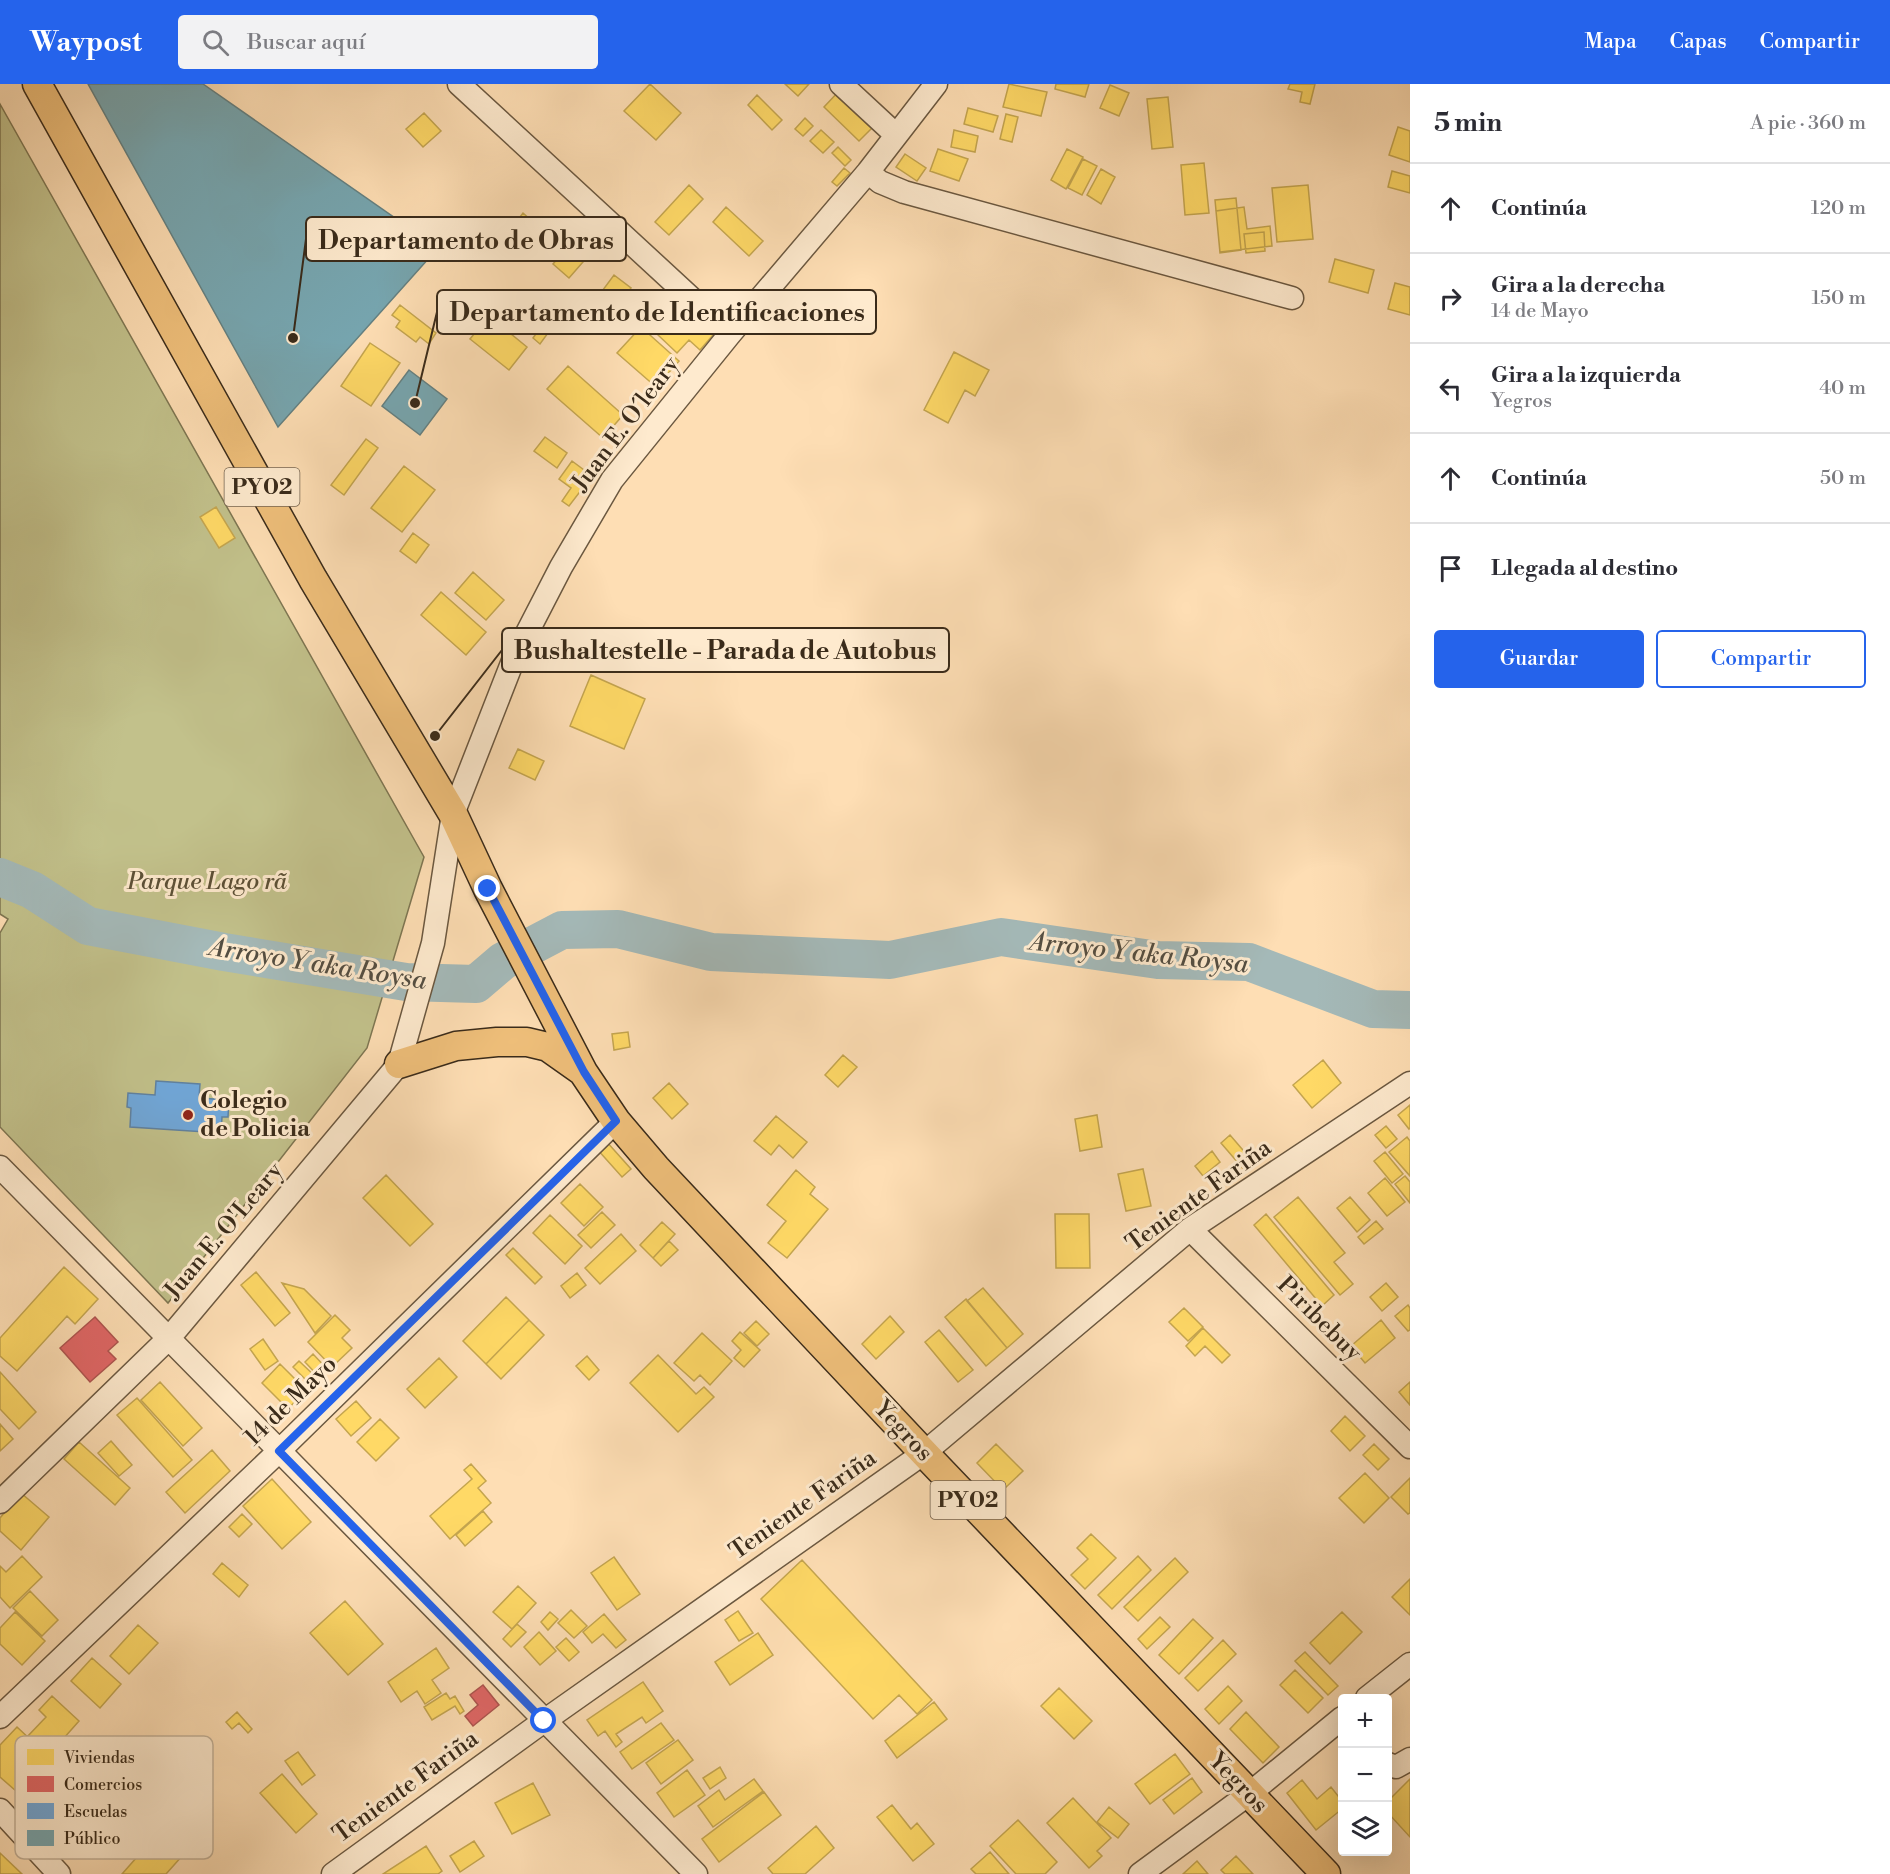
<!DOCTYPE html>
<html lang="es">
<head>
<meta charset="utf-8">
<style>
  body { margin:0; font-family:"Libre Bodoni",serif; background:#f2f2f3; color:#2b2b33 }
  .controls { position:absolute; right:18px; bottom:18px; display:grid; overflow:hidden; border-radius:6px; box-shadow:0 6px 24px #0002 }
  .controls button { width:54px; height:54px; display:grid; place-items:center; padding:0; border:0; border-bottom:2px solid #e1e1e2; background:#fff; color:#2b2b33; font:30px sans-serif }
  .stop { position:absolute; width:18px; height:18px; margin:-14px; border:4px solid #2563eb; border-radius:50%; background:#fff }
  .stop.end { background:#2563eb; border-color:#fff; box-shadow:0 2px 6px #0008 }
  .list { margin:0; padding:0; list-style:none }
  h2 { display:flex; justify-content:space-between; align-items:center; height:78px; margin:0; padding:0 24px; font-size:26px }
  h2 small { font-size:20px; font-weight:400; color:#7c7c81 }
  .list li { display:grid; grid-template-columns:39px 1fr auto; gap:18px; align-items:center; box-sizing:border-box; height:90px; padding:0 24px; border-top:2px solid #e1e1e2 }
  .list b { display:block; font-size:22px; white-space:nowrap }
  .list p { margin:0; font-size:20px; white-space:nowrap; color:#7c7c81 }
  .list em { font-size:20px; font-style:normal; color:#7c7c81 }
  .actions { display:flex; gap:12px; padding:18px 24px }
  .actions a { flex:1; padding:14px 0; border:2px solid #2563eb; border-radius:6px; text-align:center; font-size:21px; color:#2563eb }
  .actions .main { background:#2563eb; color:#fff }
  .icon { flex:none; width:33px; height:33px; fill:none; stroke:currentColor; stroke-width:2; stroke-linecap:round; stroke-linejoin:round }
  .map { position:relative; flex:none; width:1410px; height:1790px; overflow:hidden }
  header { display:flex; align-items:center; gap:36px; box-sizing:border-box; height:84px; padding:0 30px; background:#2563eb; color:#fff }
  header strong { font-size:28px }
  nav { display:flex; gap:33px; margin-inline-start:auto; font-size:21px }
  .search { width:420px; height:54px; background:#f2f2f3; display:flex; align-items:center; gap:15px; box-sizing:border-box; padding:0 21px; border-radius:6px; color:#7c7c81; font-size:22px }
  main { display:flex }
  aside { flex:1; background:#fff }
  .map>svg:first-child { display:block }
</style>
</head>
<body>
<header>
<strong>Waypost</strong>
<div class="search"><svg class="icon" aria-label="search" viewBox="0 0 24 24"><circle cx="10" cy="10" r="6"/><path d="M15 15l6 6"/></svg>Buscar aquí</div>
<nav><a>Mapa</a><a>Capas</a><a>Compartir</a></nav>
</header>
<main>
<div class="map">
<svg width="1410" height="1790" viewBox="0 0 1410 1790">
  <rect width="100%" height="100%" fill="#fedeb4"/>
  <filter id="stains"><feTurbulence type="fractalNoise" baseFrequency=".00333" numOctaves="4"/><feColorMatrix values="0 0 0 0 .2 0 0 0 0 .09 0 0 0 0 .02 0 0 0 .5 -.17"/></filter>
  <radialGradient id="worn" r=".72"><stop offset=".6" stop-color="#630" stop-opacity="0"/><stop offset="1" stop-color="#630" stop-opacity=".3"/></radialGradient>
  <path fill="#c2c18b" stroke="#7e7652" stroke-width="1.5" d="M0 20 424 773 367 964 168 1219 0 1043V849L8 835 0 830Z"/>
  <path fill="#ffd966" stroke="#c4a54f" stroke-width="1.5" d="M650 0 681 29 656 56 624 27Z
    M785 0H809L798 12Z
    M1009 0 1047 8 1041 32 1003 23Z
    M1056 0H1089L1085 13 1055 5Z
    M1290 0H1315L1310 20 1300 18 1302 8 1288 5Z
    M1110 1 1129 9 1119 32 1100 24Z
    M840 6 876 40 859 57 824 23Z
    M757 11 782 36 772 46 748 21Z
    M1168 13 1173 63 1152 65 1147 15Z
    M968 24 998 32 993 48 964 40Z
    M424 29 441 47 423 63 406 45Z
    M1006 30 1018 33 1012 58 1000 55Z
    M805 34 813 42 803 52 795 45Z
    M1398 43 1410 47V78L1389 71Z
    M821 46 834 58 823 69 810 57Z
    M954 46 978 52 975 68 951 63Z
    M838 63 851 76 845 82 832 69Z
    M938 65 968 75 959 97 930 87Z
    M1067 65 1083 73 1066 105 1051 96Z
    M905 70 926 84 917 97 896 83Z
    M1083 75 1097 82 1082 111 1068 104Z
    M1204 79 1209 129 1185 131 1181 81Z
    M844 84 850 89 837 102 832 98Z
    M1101 85 1115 93 1101 120 1087 111Z
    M1392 87 1410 92V109L1388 103Z
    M689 101 703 115 669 151 655 138Z
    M1308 101 1313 155 1277 158 1272 104Z
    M1236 114 1241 166 1220 169 1215 116Z
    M726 123 763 157 749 172 713 138Z
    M1244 123 1247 145 1270 142 1272 162 1220 168 1216 127Z
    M523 129 540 144 524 165 506 151Z
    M1264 148 1265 167 1246 169 1244 150Z
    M574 156 590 170 569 194 553 180Z
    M1335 175 1374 186 1368 209 1329 198Z
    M614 191 631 204 599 247 582 234Z
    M1395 199 1410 203V231L1388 225Z
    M664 208 713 251 700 266 689 256 677 269 658 251 669 238 652 222Z
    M400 221 436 249 429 260 420 253 416 258 396 243 400 237 392 231Z
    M554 225 561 231 540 260 533 254Z
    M489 232 527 263 509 286 470 255Z
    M641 243 679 277 656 303 617 269Z
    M370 259 400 279 371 322 341 302Z
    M954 268 989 286 975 312 965 306 948 339 924 326Z
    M568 282 623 331 603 354 547 305Z
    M545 353 567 369 557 384 534 367Z
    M366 355 378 364 344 411 331 401Z
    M572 377 592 392 569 422 562 417 571 404 559 395Z
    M404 382 435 406 402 448 371 424Z
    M216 423 235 454 219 464 200 433Z
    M413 449 429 461 416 479 400 467Z
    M473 488 504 516 486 536 455 509Z
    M441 508 486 548 466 571 421 531Z
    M591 591 645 615 624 665 570 642Z
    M518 665 544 677 535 696 509 684Z
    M628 948 630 963 614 966 612 950Z
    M843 971 857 983 838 1003 825 991Z
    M1323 976 1341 999 1312 1024 1293 1001Z
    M669 999 688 1020 672 1035 653 1014Z
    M1410 1021V1044L1409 1045 1398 1031Z
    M1097 1031 1102 1063 1080 1067 1075 1035Z
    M776 1032 807 1058 793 1074 779 1061 771 1071 754 1057Z
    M1386 1042 1397 1055 1386 1064 1375 1051Z
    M1230 1051 1254 1079 1245 1087 1221 1059Z
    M1407 1053 1410 1057V1092L1389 1068Z
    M606 1057 631 1085 622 1093 597 1065Z
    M1212 1067 1220 1078 1203 1092 1195 1082Z
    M1385 1068 1403 1090 1392 1099 1374 1077Z
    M1143 1085 1151 1122 1126 1127 1118 1090Z
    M796 1086 815 1103 810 1110 828 1125 787 1174 768 1159 786 1137 767 1121Z
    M386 1091 433 1140 410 1162 363 1114Z
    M1405 1092 1410 1098V1119L1395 1100Z
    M1385 1094 1405 1118 1387 1132 1368 1109Z
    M580 1100 603 1123 584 1142 561 1119Z
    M1298 1113 1345 1169 1334 1178 1353 1200 1340 1211 1274 1133Z
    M1350 1113 1370 1136 1357 1148 1337 1124Z
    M602 1128 615 1141 591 1164 578 1151Z
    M1055 1130H1089L1090 1184H1056Z
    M1266 1130 1334 1211 1322 1222 1254 1141Z
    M550 1131 582 1162 565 1180 533 1149Z
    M1376 1137 1383 1145 1364 1160 1358 1153Z
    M662 1138 675 1150 653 1174 640 1161Z
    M621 1150 636 1167 600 1200 585 1184Z
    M669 1157 678 1166 661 1182 653 1174Z
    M513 1164 542 1193 535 1200 506 1171Z
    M64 1183 98 1215 75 1240 67 1232 17 1287 0 1272V1254Z
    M256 1188 290 1229 275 1242 241 1201Z
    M577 1189 586 1201 570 1214 561 1202Z
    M282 1199 304 1205 331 1232 315 1249Z
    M1386 1199 1398 1213 1382 1227 1370 1213Z
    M983 1204 1023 1250 1007 1264 967 1217Z
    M506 1213 529 1236 486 1280 463 1257Z
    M966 1215 1007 1264 986 1282 945 1233Z
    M1408 1221 1410 1224V1246L1408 1247 1395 1232Z
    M1184 1224 1203 1243 1188 1257 1169 1238Z
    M335 1231 350 1246 342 1254 352 1264 332 1283 308 1258Z
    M890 1232 904 1248 876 1275 862 1260Z
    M529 1236 544 1251 501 1295 486 1280Z
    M1381 1236 1395 1254 1365 1279 1351 1262Z
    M756 1237 769 1250 757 1262 744 1249Z
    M1203 1244 1230 1271 1222 1279 1205 1262 1195 1272 1186 1262Z
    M939 1246 973 1286 958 1298 925 1258Z
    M740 1248 760 1266 744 1283 734 1274 741 1266 732 1257Z
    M702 1249 732 1277 710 1301 700 1291 694 1297 674 1279Z
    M263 1255 278 1277 265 1286 250 1265Z
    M313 1270 328 1286 320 1294 305 1278Z
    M658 1271 696 1310 704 1303 714 1313 678 1348 630 1299Z
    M587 1272 599 1286 589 1296 576 1282Z
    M439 1274 457 1293 425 1324 407 1305Z
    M299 1277 318 1295 312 1302 293 1283Z
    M280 1280 306 1306 288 1325 262 1299Z
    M0 1288 36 1328 19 1345 0 1325Z
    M160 1298 202 1344 183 1362 141 1316Z
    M1410 1298V1321L1399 1308Z
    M137 1314 192 1376 173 1393 117 1331Z
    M356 1317 371 1334 351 1352 336 1335Z
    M1345 1332 1365 1352 1350 1367 1331 1347Z
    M380 1335 399 1354 376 1377 357 1358Z
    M0 1340 13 1355 0 1367Z
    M111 1357 132 1381 119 1392 98 1369Z
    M79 1358 130 1404 115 1421 64 1375Z
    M996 1360 1023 1387 1003 1406 977 1379Z
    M1374 1360 1389 1375 1378 1386 1363 1371Z
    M212 1366 230 1387 185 1429 166 1408Z
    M471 1380 486 1397 478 1404 491 1419 450 1455 430 1432 472 1395 464 1386Z
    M1365 1389 1389 1414 1364 1439 1339 1414Z
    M1410 1394V1429L1408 1430 1391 1413Z
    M272 1395 311 1438 282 1465 243 1422Z
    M21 1409 49 1433 21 1466 0 1447V1434Z
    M483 1427 492 1438 465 1462 456 1451Z
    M242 1430 252 1440 239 1453 229 1443Z
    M1091 1450 1116 1474 1085 1505 1071 1491 1088 1475 1077 1464Z
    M22 1472 42 1493 10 1524 0 1513V1482L6 1488Z
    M1138 1472 1151 1486 1112 1525 1098 1511Z
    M614 1473 640 1510 617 1526 591 1489Z
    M1175 1474 1188 1488 1138 1537 1124 1523Z
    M802 1476 932 1616 917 1630 899 1611 873 1635 761 1515Z
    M222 1479 248 1501 239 1513 213 1490Z
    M1410 1495V1531L1392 1513Z
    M518 1502 536 1519 512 1545 493 1528Z
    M30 1507 58 1536 42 1552 13 1524Z
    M345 1517 383 1560 348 1591 310 1549Z
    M571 1526 587 1542 574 1554 558 1539Z
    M738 1527 753 1549 739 1557 725 1536Z
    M15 1528 45 1557 22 1581 0 1560V1544Z
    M550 1528 558 1535 548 1546 541 1538Z
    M1342 1528 1362 1548 1330 1580 1310 1559Z
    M604 1530 626 1556 616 1564 603 1550 592 1559 583 1548Z
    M1160 1533 1170 1543 1147 1565 1138 1555Z
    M1193 1535 1213 1554 1179 1590 1159 1571Z
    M517 1540 526 1548 511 1563 503 1555Z
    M138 1541 158 1559 129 1590 110 1572Z
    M539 1548 556 1567 540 1581 524 1563Z
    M758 1549 773 1571 730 1601 715 1578Z
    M566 1554 579 1568 569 1577 556 1563Z
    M1223 1556 1236 1570 1198 1607 1185 1594Z
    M436 1564 449 1584 432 1596 441 1609 425 1620 417 1607 401 1618 388 1598Z
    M1305 1568 1338 1602 1328 1611 1295 1577Z
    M92 1574 121 1600 100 1624 71 1597Z
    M1295 1586 1323 1614 1308 1629 1280 1601Z
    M643 1598 663 1627 646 1639 642 1633 616 1650 622 1658 616 1663 605 1647 598 1652 587 1636Z
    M1228 1602 1242 1617 1219 1640 1205 1625Z
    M1059 1604 1092 1637 1074 1655 1041 1622Z
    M446 1609 450 1615 455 1612 464 1627 460 1630 455 1622 432 1636 424 1623Z
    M52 1612 79 1637 48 1672 27 1653 46 1633 39 1626Z
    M934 1618 947 1635 897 1674 885 1657Z
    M237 1628 252 1645 248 1649 239 1639 232 1645 226 1638Z
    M1246 1628 1279 1663 1263 1679 1230 1645Z
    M661 1639 674 1656 632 1685 620 1668Z
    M17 1643 48 1672 16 1707 0 1693V1661Z
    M678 1656 693 1676 661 1700 646 1679Z
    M298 1668 315 1691 302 1701 285 1677Z
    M1175 1670 1190 1690 1150 1720 1135 1700Z
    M720 1683 726 1694 710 1705 703 1694Z
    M687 1686 705 1711 674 1733 657 1709Z
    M282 1690 317 1730 296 1749 260 1709Z
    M1192 1694 1202 1708 1174 1730 1163 1716Z
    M754 1695 763 1707 713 1743 698 1722 719 1706 725 1716Z
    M1410 1695V1753L1388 1729V1717Z
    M1302 1696 1317 1715 1331 1703 1342 1717V1725L1316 1746 1287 1709Z
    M533 1699 550 1731 512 1750 495 1719Z
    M764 1708 781 1731 719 1778 702 1755Z
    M1073 1714 1111 1754 1097 1767 1102 1772 1089 1784 1047 1739Z
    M162 1719 199 1753 166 1790H122L137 1773 124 1761Z
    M892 1721 911 1745 917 1739 934 1760 913 1777 877 1733Z
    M1109 1723 1129 1740 1118 1754 1097 1738Z
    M1018 1736 1057 1778 1045 1790H1016L990 1762Z
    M816 1742 834 1764 805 1790H773L768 1784Z
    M474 1757 484 1772 460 1788 450 1772Z
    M426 1762 442 1787 438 1790H383Z
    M990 1768 1009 1790H976L971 1785Z
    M0 1769 22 1790H0Z
    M1236 1772 1253 1790H1225L1221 1786Z
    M1197 1777 1208 1790H1183Z"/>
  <path fill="#e06666" stroke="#ae544f" stroke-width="1.5" d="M95 1233 118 1258 108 1267 116 1275 90 1298 60 1264Z
    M483 1601 499 1621 473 1642 465 1632 478 1621 470 1611Z"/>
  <path fill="#6fa8dc" stroke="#5f82a2" stroke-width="1.5" d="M156 997 200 1000 199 1014 229 1016 228 1033H222L221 1049 130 1043 131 1024 127 1023 128 1009 155 1011Z"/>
  <path fill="#76a5af" stroke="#648082" stroke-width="1.5" d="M88 0H203L438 164 278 343Z
    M409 286 447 315 420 351 382 322Z"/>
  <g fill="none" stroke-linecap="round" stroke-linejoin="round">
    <path stroke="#a4b9b8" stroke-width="38" d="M0 793 32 806 88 842 224 868 406 898 476 900 503 877 562 846 618 845 711 868 890 876 1001 853 1158 876 1249 878 1373 925 1410 926"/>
    <g stroke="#6b5840" stroke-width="25">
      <path id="minor" d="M459 0 730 250
        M841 0 895 50
        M868 88 880 98 904 108 1292 214
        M0 1083 696 1790
        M1190 1145 1410 1363
        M0 1418 170 1253 399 980 433 859 453 730 514 574 561 483 612 396 730 250 868 88 936 0
        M1367 1614 1410 1580
        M0 1633 279 1367 616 1037
        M1388 1680 1396 1683 1410 1675
        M0 1726 59 1790
        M333 1790 544 1637 924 1369 1190 1145 1410 999
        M1140 1790 1249 1710 1342 1634"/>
    </g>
    <g stroke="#3a2b1a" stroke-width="31">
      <path id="major" d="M37 0 313 495 453 730 488 805 583 988 616 1037 656 1084 924 1369 1326 1790
        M399 980 456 962 497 958H527L548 963 582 987"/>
    </g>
    <use href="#minor" stroke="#feeace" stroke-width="22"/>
    <use href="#major" stroke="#efbf7a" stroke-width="28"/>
  </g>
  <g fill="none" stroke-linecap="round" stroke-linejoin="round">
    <path stroke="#2563eb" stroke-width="8" d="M488 805 584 988 616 1037 279 1367 544 1637"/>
  </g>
  <circle fill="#8f2418" stroke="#feeace" stroke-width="2" cx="188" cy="1031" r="6"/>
  <g text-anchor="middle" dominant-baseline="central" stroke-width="6" stroke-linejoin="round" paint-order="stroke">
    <g fill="#feeace" stroke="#756450" stroke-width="1.5">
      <rect x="224.5" y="384" width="75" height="38" rx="4.5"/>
      <rect x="930.5" y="1397" width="75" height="38" rx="4.5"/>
    </g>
    <g font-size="22" font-weight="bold" fill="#3a2b1a">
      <text x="262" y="403">PY02</text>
      <text x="968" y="1416">PY02</text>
    </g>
    <g font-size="24" fill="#3a2b1a" stroke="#feeace">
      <text transform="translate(626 340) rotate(-53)">Juan E. O´leary</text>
      <text transform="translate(1199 1112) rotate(-36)">Teniente Fariña</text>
      <text transform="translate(224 1147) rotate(-50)">Juan E. O'Leary</text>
      <text transform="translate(1319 1235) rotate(45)">Piribebuy</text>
      <text transform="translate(291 1317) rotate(-44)">14 de Mayo</text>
      <text transform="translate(903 1347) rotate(47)">Yegros</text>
      <text transform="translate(803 1421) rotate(-35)">Teniente Fariña</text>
      <text transform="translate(1238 1699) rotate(46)">Yegros</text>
      <text transform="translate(406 1703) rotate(-36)">Teniente Fariña</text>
    </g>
    <g font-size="24" font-style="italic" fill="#5c5036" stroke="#feeace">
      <text x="207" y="798">Parque Lago rã</text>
    </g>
    <g font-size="24" font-weight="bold" fill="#3a2b1a" stroke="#feeace" text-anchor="start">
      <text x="200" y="1017">Colegio<tspan x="200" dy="28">de Policia</tspan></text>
    </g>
    <g font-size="26" font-style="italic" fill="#544e42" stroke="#feeace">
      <text transform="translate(1139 869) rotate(6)">Arroyo Y aka Roysa</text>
      <text transform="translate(318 880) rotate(9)">Arroyo Y aka Roysa</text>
    </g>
  </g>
  <rect x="15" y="1652" width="198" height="123" rx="9" fill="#feeace" stroke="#c3b198" stroke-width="1.5"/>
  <rect x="27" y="1665" width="27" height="16" fill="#ffd966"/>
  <rect x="27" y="1692" width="27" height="16" fill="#e06666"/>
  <rect x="27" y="1719" width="27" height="16" fill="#6fa8dc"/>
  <rect x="27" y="1746" width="27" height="16" fill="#76a5af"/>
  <g font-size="16" fill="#3a2b1a">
    <text x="64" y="1679">Viviendas</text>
    <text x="64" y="1706">Comercios</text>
    <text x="64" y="1733">Escuelas</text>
    <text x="64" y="1760">Público</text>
  </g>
  <path fill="none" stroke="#3a2b1a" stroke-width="2" d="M293 254L306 155M415 319L437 228M435 652L502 566"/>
  <g fill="#3a2b1a" stroke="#feeace" stroke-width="2">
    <circle cx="293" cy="254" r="6"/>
    <circle cx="415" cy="319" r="6"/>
    <circle cx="435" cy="652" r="6"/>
  </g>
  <g fill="#feeace" stroke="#3a2b1a" stroke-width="2">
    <rect x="306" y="133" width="320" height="44" rx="6"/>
    <rect x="437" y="206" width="439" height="44" rx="6"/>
    <rect x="502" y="544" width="447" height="44" rx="6"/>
  </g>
  <g font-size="26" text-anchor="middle" font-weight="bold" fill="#3a2b1a">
    <text x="466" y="165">Departamento de Obras</text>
    <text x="657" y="237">Departamento de Identificaciones</text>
    <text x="725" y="575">Bushaltestelle - Parada de Autobus</text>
  </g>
  <rect width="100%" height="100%" filter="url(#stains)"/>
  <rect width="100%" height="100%" fill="url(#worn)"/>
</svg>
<div class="controls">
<button>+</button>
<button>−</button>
<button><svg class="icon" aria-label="layers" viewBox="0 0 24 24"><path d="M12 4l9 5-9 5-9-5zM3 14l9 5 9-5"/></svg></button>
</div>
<div class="stop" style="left:544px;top:1637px"></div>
<div class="stop end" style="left:488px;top:805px"></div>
</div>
<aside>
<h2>5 min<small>A pie · 360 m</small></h2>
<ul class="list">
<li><svg class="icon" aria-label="ahead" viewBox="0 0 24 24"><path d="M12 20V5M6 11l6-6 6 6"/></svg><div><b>Continúa</b></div><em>120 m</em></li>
<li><svg class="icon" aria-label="right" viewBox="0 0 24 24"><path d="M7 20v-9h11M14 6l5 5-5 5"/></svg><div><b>Gira a la derecha</b><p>14 de Mayo</p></div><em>150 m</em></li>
<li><svg class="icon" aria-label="left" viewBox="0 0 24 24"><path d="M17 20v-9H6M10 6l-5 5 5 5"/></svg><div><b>Gira a la izquierda</b><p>Yegros</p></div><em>40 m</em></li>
<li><svg class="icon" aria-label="ahead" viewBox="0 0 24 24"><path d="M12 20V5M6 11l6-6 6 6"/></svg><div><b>Continúa</b></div><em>50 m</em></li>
<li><svg class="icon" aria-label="arrive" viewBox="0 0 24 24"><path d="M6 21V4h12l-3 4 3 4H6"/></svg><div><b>Llegada al destino</b></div></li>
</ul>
<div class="actions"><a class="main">Guardar</a><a>Compartir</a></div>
</aside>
</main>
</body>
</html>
